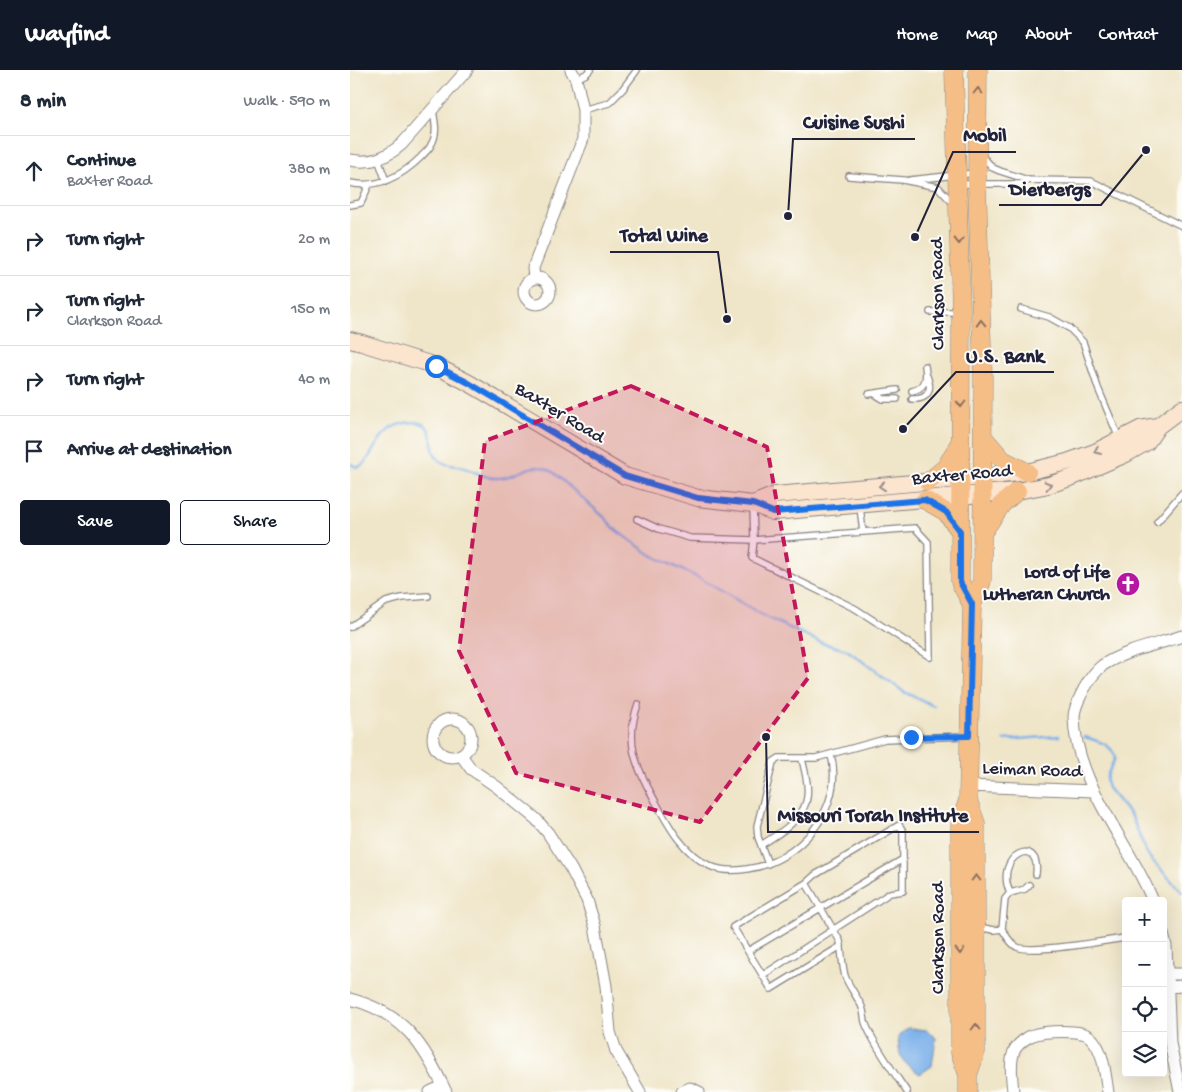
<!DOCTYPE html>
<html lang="en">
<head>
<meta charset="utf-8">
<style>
  body { margin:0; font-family:"Gochi Hand",sans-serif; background:#f6f6f7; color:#1f2937 }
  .controls { position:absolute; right:15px; bottom:15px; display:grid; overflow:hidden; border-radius:5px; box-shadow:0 5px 20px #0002 }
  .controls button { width:45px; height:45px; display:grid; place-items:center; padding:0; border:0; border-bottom:1px solid #e0e1e3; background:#fff; color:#1f2937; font:25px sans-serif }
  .stop { position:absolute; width:15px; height:15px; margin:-11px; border:4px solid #1a73e8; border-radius:50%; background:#fff }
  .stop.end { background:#1a73e8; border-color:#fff; box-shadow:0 1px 5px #0008 }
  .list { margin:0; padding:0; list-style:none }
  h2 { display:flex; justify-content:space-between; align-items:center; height:65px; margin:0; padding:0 20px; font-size:21px }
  h2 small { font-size:16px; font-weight:400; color:#747a83 }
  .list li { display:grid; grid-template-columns:32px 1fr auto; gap:15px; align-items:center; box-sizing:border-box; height:70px; padding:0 20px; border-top:1px solid #e0e1e3 }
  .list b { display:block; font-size:19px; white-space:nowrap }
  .list p { margin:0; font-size:16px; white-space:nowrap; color:#747a83 }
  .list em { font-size:16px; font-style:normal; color:#747a83 }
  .actions { display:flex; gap:10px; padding:15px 20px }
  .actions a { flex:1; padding:11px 0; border:1px solid #111827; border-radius:5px; text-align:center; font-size:18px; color:#111827 }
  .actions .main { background:#111827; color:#fff }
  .icon { flex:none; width:28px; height:28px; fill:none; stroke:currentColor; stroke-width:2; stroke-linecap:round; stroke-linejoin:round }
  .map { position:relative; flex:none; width:832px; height:1022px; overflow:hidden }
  header { display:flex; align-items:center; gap:30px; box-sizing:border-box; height:70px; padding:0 25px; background:#111827; color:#fff }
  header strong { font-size:24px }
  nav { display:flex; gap:28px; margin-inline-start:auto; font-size:18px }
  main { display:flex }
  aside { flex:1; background:#fff }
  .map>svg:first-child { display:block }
</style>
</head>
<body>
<header>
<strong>Wayfind</strong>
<nav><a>Home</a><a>Map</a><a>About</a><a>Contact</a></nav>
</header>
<main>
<aside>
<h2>8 min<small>Walk · 590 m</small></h2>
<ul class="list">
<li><svg class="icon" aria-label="ahead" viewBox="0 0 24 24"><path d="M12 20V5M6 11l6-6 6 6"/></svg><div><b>Continue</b><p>Baxter Road</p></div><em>380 m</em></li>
<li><svg class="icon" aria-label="right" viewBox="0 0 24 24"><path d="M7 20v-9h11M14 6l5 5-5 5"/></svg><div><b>Turn right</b></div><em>20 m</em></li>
<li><svg class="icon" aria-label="right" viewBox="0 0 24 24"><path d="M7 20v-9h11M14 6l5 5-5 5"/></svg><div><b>Turn right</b><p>Clarkson Road</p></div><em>150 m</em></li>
<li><svg class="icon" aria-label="right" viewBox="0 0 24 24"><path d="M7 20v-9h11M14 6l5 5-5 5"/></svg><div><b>Turn right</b></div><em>40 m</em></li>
<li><svg class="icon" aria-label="arrive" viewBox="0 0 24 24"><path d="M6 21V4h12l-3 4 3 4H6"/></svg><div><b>Arrive at destination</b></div></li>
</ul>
<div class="actions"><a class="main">Save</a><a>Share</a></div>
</aside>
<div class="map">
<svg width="832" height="1022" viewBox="0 0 832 1022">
  <rect width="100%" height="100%" fill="#fdfcf7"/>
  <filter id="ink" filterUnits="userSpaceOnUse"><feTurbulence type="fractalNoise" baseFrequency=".02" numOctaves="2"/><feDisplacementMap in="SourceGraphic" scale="10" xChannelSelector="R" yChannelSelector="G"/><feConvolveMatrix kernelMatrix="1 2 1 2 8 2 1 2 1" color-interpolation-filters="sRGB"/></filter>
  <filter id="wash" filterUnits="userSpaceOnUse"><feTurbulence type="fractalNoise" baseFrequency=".0096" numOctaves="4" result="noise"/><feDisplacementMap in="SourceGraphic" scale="20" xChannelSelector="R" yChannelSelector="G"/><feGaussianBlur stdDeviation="1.12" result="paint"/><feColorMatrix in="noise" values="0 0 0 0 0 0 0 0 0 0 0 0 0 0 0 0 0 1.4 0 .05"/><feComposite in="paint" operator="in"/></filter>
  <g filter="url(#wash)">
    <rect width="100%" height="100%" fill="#efe5c8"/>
    <path fill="#7cb1ea" stroke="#4f6a92" d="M558 958 577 960 586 968 582 996 570 1004C552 992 549 989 548 967Z"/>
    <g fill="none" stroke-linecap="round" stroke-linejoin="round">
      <path stroke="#7cb1ea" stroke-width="2.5" d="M0 394 7 397C23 395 24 358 55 353 96 347 71 384 94 393 99 396 106 395 112 397 125 401 135 409 149 408 171 407 180 388 203 402L254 447 267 461 301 485 351 509 414 546 472 573 497 580 554 622 584 636
        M735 667C747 671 763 674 765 688L757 706 756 711 758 718 782 747 795 780 800 788 832 822
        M654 670 709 666"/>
    </g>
  </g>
  <g filter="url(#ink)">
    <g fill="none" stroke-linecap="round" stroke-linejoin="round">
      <g stroke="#888482" stroke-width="8">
        <path id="lane" d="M226 9 236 4 240 0
          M233 40 259 33 272 20 287 0
          M632 86 643 98 650 101 678 110 741 111 832 156
          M28 89 36 111
          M499 106 553 110 588 117 603 133
          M560 110 625 103
          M0 113C27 119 52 106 71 87 74 83 79 80 81 75 88 64 85 52 83 41
          M609 114H671L678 110
          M0 135 11 133 19 115
          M671 239 699 247 719 258 733 272 748 318 769 368
          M580 242H608
          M562 321C576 318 577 308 575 296
          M519 324 547 320
          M525 324 533 329H547
          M562 329C578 330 583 320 577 306
          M403 436 404 470 513 462
          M287 449 309 459 340 468 404 470 402 488 506 539 580 587 578 472 565 458 513 462 510 437
          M807 452 832 423
          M0 557 36 532 52 528 78 526
          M288 634C275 671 285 695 303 727 317 753 332 783 360 796 371 801 385 801 397 799 450 792 495 737 481 685
          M411 775C427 765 451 751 456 732 460 719 455 702 452 689
          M418 794 408 767 407 756 423 692 429 688H466L535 669 616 666
          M679 815 675 819 660 823C643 785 691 764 686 804
          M628 857 644 860 652 859C656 865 660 874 667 877 682 884 755 871 775 868
          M652 859 655 829 660 823
          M491 876 421 919 383 857 456 813 490 871C492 883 492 895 495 906 499 917 507 926 512 937 514 942 514 947 515 952 522 972 545 1004 557 1022
          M398 881 553 789
          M413 905 540 823 553 821V761L549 755 465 805 456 813"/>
      </g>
      <g stroke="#888482" stroke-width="13">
        <path id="street" d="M0 90C21 94 36 88 52 74L117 0
          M174 221a13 13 0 1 1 26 0a13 13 0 1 1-26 0Z
          M184 208 183 198 233 69V40L226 9 221 0
          M83 668a19 19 0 1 1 38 0a19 19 0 1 1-38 0Z
          M111 685 121 699 147 717 186 749 198 763 221 799 237 830 245 856 256 916 260 962 266 981 290 1022
          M618 716 744 721
          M803 831C779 772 725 713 724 647 724 637 730 627 734 619 739 610 745 601 753 595 776 580 806 575 832 566
          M813 864 816 876 820 973 830 1022
          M817 904H832
          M817 917 832 916
          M0 929C54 943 73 974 96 1022
          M80 1022 93 1016
          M332 1022 340 1018 349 1022
          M663 1022C662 1009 659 991 665 979 669 973 677 967 683 965 694 961 732 959 740 967 754 979 755 1005 758 1022"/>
      </g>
      <g stroke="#888482" stroke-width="18">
        <path id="secondary" d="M0 270 12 273 86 296 119 313 275 406 348 428 403 434 423 442 667 421 699 415 723 407 776 384 797 372 808 356 832 338
          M403 434 425 425 633 407 677 402 717 392 745 382 790 359 808 356"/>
      </g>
      <g stroke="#888482" stroke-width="19">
        <path id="primary" d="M604 0 611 242 610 512 622 535
          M633 367 653 390 677 402
          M578 412 596 397 609 374
          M575 430 596 442 610 461
          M633 462 652 434 667 421
          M618 1005 610 983V755L618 730 622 535 632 511 633 308 627 114 628 0
          M618 1022V1005L626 982V753L618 730"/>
      </g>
      <use href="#lane" stroke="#fff" stroke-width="5.5"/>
      <use href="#street" stroke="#fff" stroke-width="11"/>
      <use href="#secondary" stroke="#fbe5cf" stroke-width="16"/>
      <use href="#primary" stroke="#f6be87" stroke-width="18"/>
    </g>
    <defs><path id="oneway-chevron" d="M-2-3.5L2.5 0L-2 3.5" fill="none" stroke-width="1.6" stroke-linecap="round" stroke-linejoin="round" transform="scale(1.25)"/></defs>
    <g stroke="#8c7061">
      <use href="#oneway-chevron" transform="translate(628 21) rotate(-90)"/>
      <use href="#oneway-chevron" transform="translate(609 171) rotate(89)"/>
      <use href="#oneway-chevron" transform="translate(631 253) rotate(-92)"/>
      <use href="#oneway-chevron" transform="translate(611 334) rotate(90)"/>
      <use href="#oneway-chevron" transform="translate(626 808) rotate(-90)"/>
      <use href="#oneway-chevron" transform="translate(610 881) rotate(90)"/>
      <use href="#oneway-chevron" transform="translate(626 957) rotate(-90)"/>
    </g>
    <g stroke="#998d8c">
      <use href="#oneway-chevron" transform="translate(747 381) rotate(157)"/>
      <use href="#oneway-chevron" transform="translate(698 415) rotate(-14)"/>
      <use href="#oneway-chevron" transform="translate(532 416) rotate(175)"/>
    </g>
  </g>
  <g fill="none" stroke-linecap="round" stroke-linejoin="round" filter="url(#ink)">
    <path stroke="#1a73e8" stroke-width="6" d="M86 296 119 313 275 406 348 428 403 434 423 442 575 430 596 442 610 461V512L622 534 619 666 561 667"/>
  </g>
  <path fill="#c2185b" fill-opacity="0.2" stroke="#c2185b" stroke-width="4" stroke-dasharray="10 6" stroke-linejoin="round" d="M281 316 417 377 458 608 350 752 166 703 109 581 135 371Z"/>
  <defs>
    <g id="church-disc" transform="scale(1.25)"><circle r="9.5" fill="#b5179e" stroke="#fdfcf7"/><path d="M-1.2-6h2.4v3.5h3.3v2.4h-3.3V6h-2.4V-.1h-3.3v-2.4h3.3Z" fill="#fff"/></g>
  </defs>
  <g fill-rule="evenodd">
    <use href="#church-disc" x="778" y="514"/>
  </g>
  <g text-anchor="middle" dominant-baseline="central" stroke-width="4" stroke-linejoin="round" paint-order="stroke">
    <g font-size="19" fill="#22223b" stroke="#fdfcf7">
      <text transform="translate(589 224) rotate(-91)">Clarkson Road</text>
      <text transform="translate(209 344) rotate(31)">Baxter Road</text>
      <text transform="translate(612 406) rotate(-5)">Baxter Road</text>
      <text transform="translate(682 701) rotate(2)">Leiman Road</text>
      <text transform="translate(589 868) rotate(-90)">Clarkson Road</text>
    </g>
    <g font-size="19" font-weight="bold" fill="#22223b" stroke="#fdfcf7" text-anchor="end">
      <text x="760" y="503">Lord of Life<tspan x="760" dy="22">Lutheran Church</tspan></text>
    </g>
  </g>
  <path fill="none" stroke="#22223b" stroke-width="2" d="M438 146L443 69H565M565 167L603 82H666M796 80L751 135H649M377 249L368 182H260M553 359L606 302H704M416 667L418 762H629"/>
  <g fill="#22223b" stroke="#fdfcf7" stroke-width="2">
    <circle cx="438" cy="146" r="5"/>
    <circle cx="565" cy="167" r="5"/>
    <circle cx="796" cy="80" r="5"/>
    <circle cx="377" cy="249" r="5"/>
    <circle cx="553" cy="359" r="5"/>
    <circle cx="416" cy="667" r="5"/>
  </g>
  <g font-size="20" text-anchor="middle" font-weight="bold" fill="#22223b" stroke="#fdfcf7" stroke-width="4" stroke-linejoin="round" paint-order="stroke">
    <text x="504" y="58">Cuisine Sushi</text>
    <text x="635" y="71">Mobil</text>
    <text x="700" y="125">Dierbergs</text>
    <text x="314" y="171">Total Wine</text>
    <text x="655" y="292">U.S. Bank</text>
    <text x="523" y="751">Missouri Torah Institute</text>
  </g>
</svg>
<div class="controls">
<button>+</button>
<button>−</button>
<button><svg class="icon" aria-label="locate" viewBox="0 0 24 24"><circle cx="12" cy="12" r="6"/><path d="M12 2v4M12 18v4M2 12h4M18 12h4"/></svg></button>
<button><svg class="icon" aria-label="layers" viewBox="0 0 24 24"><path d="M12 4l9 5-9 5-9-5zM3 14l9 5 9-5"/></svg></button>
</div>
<div class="stop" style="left:86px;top:296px"></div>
<div class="stop end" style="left:561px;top:667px"></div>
</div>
</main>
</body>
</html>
